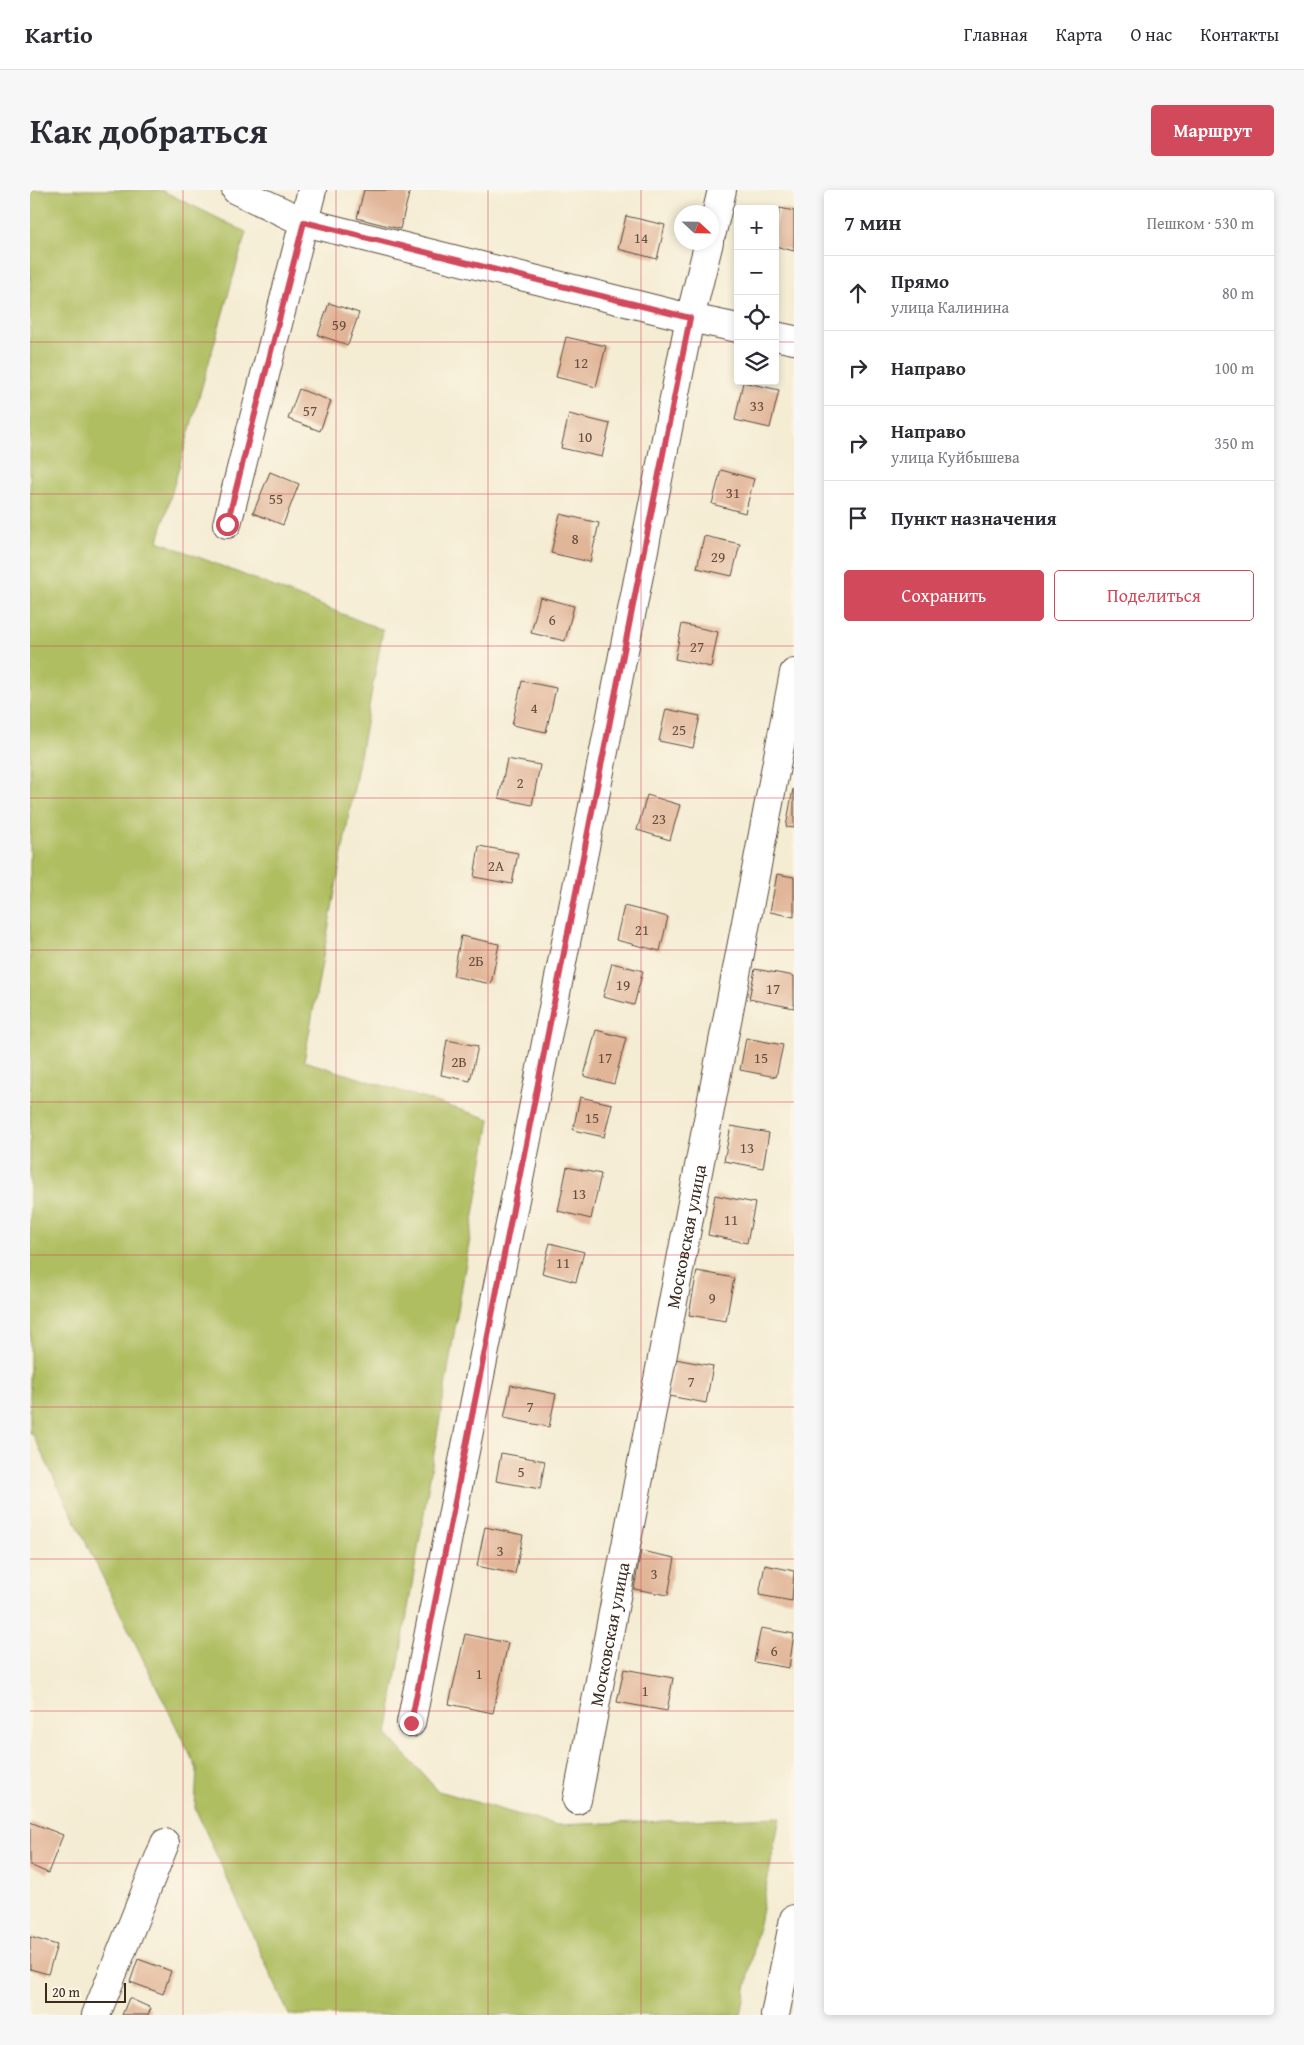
<!DOCTYPE html>
<html lang="ru">
<head>
<meta charset="utf-8">
<style>
  body { margin:0; font-family:"Gentium Book Plus",serif; background:#f7f7f7; color:#2b2b33 }
  .controls { position:absolute; right:15px; top:15px; display:grid; overflow:hidden; border-radius:5px; box-shadow:0 2px 8px #0003 }
  .controls button { width:45px; height:45px; display:grid; place-items:center; padding:0; border:0; border-bottom:1px solid #e1e1e2; background:#fff; color:#2b2b33; font:25px sans-serif }
  .compass { position:absolute; left:644px; top:15px; width:45px; height:45px; border-radius:50%; background:#fff; box-shadow:0 2px 8px #0003; rotate:112deg }
  .scale { position:absolute; left:15px; bottom:12px; width:81px; box-sizing:border-box; padding-left:5px; border:2px solid #3b2a1e; border-top:0; font-size:14px; line-height:18px; white-space:nowrap; color:#3b2a1e; -webkit-text-stroke:4px #fcf5e5; paint-order:stroke }
  .stop { position:absolute; width:15px; height:15px; margin:-11px; border:4px solid #d1495b; border-radius:50%; background:#fff }
  .stop.end { background:#d1495b; border-color:#fff; box-shadow:0 1px 5px #0008 }
  .list { margin:0; padding:0; list-style:none }
  h2 { display:flex; justify-content:space-between; align-items:center; height:65px; margin:0; padding:0 20px; font-size:21px }
  h2 small { font-size:16px; font-weight:400; color:#7c7c81 }
  .list li { display:grid; grid-template-columns:32px 1fr auto; gap:15px; align-items:center; box-sizing:border-box; height:75px; padding:0 20px; border-top:1px solid #e1e1e2 }
  .list b { display:block; font-size:19px; white-space:nowrap }
  .list p { margin:0; font-size:16px; white-space:nowrap; color:#7c7c81 }
  .list em { font-size:16px; font-style:normal; color:#7c7c81 }
  .actions { display:flex; gap:10px; padding:15px 20px }
  .actions a { flex:1; padding:11px 0; border:1px solid #d1495b; border-radius:5px; text-align:center; font-size:18px; color:#d1495b }
  .actions .main { background:#d1495b; color:#fff }
  .icon { flex:none; width:28px; height:28px; fill:none; stroke:currentColor; stroke-width:2; stroke-linecap:round; stroke-linejoin:round }
  .map { position:relative; flex:none; width:764px; height:1825px; overflow:hidden; border-radius:5px }
  header { display:flex; align-items:center; gap:30px; box-sizing:border-box; height:70px; padding:0 25px; background:#fff; border-bottom:1px solid #e1e1e2 }
  header strong { font-size:24px }
  nav { display:flex; gap:28px; margin-inline-start:auto; font-size:18px }
  .intro { display:flex; align-items:center; justify-content:space-between; box-sizing:border-box; height:120px; padding:0 30px }
  h1 { margin:0; font-size:35px }
  .button { padding:12px 22px; border-radius:5px; background:#d1495b; color:#fff; font-size:18px; font-weight:700 }
  main { display:flex; gap:30px; padding:0 30px }
  aside { flex:1; background:#fff; border-radius:5px; box-shadow:0 2px 8px #0003 }
  .map>svg:first-child { display:block }
</style>
</head>
<body>
<header>
<strong>Kartio</strong>
<nav><a>Главная</a><a>Карта</a><a>О нас</a><a>Контакты</a></nav>
</header>
<div class="intro"><h1>Как добраться</h1><a class="button">Маршрут</a></div>
<main>
<div class="map">
<svg width="764" height="1825" viewBox="0 0 764 1825">
  <rect width="100%" height="100%" fill="#fcf5e5"/>
  <filter id="ink" filterUnits="userSpaceOnUse"><feTurbulence type="fractalNoise" baseFrequency=".02" numOctaves="2"/><feDisplacementMap in="SourceGraphic" scale="10" xChannelSelector="R" yChannelSelector="G"/><feConvolveMatrix kernelMatrix="1 2 1 2 8 2 1 2 1" color-interpolation-filters="sRGB"/></filter>
  <filter id="wash" filterUnits="userSpaceOnUse"><feTurbulence type="fractalNoise" baseFrequency=".0096" numOctaves="4" result="noise"/><feDisplacementMap in="SourceGraphic" scale="20" xChannelSelector="R" yChannelSelector="G"/><feGaussianBlur stdDeviation="1.12" result="paint"/><feColorMatrix in="noise" values="0 0 0 0 0 0 0 0 0 0 0 0 0 0 0 0 0 1.4 0 .05"/><feComposite in="paint" operator="in"/></filter>
  <g filter="url(#wash)">
    <rect width="100%" height="100%" fill="#f4ecd3"/>
    <path fill="#afbe60" stroke="#75743f" d="M0 0H131L216 42 128 351 353 440 274 871 460 929 357 1544 408 1601 524 1635 750 1627 711 1825H259L165 1618 167 1579 2 1243H0Z"/>
    <g id="blocks">
      <path fill="#e1b598" d="M334 0H380L370 39 327 28Z
        M750 18 764 21V61L745 56V38Z
        M596 26 635 35 627 69 588 59Z
        M299 113 329 123 318 155 288 145Z
        M536 147 576 156 566 197 526 187Z
        M713 192 749 200 740 238 705 230Z
        M269 199 301 211 290 241 258 229Z
        M539 224 580 234 572 267 531 258Z
        M691 280 724 289 715 323 682 314Z
        M240 282 269 294 253 335 223 323Z
        M530 324 569 333 560 372 521 363Z
        M674 346 710 354 702 386 667 378Z
        M510 407 544 416 535 451 501 443Z
        M652 434 688 442 681 477 645 469Z
        M492 491 526 498 516 542 482 535Z
        M636 519 670 526 663 558 629 551Z
        M477 569 510 575 502 615 469 608Z
        M763 599H764V638L756 637Z
        M617 605 650 615 640 650 607 640Z
        M449 656 488 663 482 694 444 687Z
        M747 684 764 687V727L740 722Z
        M594 716 638 727 630 761 586 750Z
        M431 746 469 754 461 794 423 786Z
        M582 773 613 781 604 815 573 807Z
        M725 779 764 786V818L719 809Z
        M566 840 596 848 584 894 554 886Z
        M716 848 753 855 746 887 710 880Z
        M417 850 448 856 440 891 411 885Z
        M550 907 582 914 574 947 543 940Z
        M701 936 739 943 733 978 694 971Z
        M537 977 571 984 561 1029 528 1021Z
        M685 1005 725 1013 717 1053 678 1045Z
        M520 1053 554 1062 546 1092 512 1083Z
        M667 1081 704 1088 696 1131 659 1125Z
        M645 1169 683 1176 676 1213 639 1206Z
        M481 1195 526 1204 519 1237 474 1228Z
        M471 1263 515 1271 510 1299 466 1291Z
        M455 1337 493 1345 485 1384 447 1376Z
        M611 1361 645 1368 638 1405 604 1399Z
        M735 1375 764 1381 762 1411 729 1405Z
        M731 1438 764 1444 759 1478 724 1472Z
        M435 1444 478 1453 463 1523 419 1514Z
        M594 1479 643 1488 637 1521 587 1512Z
        M0 1632 33 1645 18 1683 0 1675Z
        M0 1747 27 1755 18 1784 0 1779Z
        M108 1769 141 1781 133 1804 100 1792Z
        M99 1808 121 1818 118 1825H92Z"/>
    </g>
  </g>
  <g filter="url(#ink)">
    <use href="#blocks" fill-opacity="0" stroke="#574739" stroke-width="1"/>
    <g fill="none" stroke-linecap="round" stroke-linejoin="round">
      <g stroke="#574739" stroke-width="30">
        <g id="minor">
          <path d="M206 0 274 32 660 128 708 138"/>
          <path d="M682 42 692 0"/>
          <path d="M745 146 764 150"/>
          <path d="M197 334 282 0"/>
          <path d="M381 1533 660 128 679 52"/>
          <path id="s1" d="M547 1610 764 483"/>
          <path d="M66 1825 135 1653"/>
          <path d="M745 1825 764 1729"/>
        </g>
      </g>
      <use href="#minor" stroke="#fff" stroke-width="28"/>
    </g>
  </g>
  <g fill="none" stroke-linecap="round" stroke-linejoin="round" filter="url(#ink)">
    <path stroke="#d1495b" stroke-width="6" d="M197 334 274 32 660 128 381 1533"/>
  </g>
  <path fill="none" stroke="#d1495b" stroke-width="1" stroke-opacity="0.55" d="M153 0V1825M306 0V1825M458 0V1825M611 0V1825M0 152H708M745 152H764M0 304H764M0 456H764M0 608H764M0 760H764M0 912H764M0 1065H764M0 1217H764M0 1369H764M0 1521H764M0 1673H764"/>
  <g text-anchor="middle" dominant-baseline="central" stroke-width="4.5" stroke-linejoin="round" paint-order="stroke">
    <g font-size="15" fill="#644d3c">
      <text x="611" y="47">14</text>
      <text x="309" y="134">59</text>
      <text x="551" y="172">12</text>
      <text x="727" y="215">33</text>
      <text x="280" y="220">57</text>
      <text x="555" y="246">10</text>
      <text x="703" y="302">31</text>
      <text x="246" y="308">55</text>
      <text x="545" y="348">8</text>
      <text x="688" y="366">29</text>
      <text x="522" y="429">6</text>
      <text x="667" y="456">27</text>
      <text x="504" y="517">4</text>
      <text x="649" y="539">25</text>
      <text x="490" y="592">2</text>
      <text x="629" y="628">23</text>
      <text x="466" y="675">2А</text>
      <text x="612" y="739">21</text>
      <text x="446" y="770">2Б</text>
      <text x="593" y="794">19</text>
      <text x="743" y="798">17</text>
      <text x="575" y="867">17</text>
      <text x="731" y="867">15</text>
      <text x="429" y="871">2В</text>
      <text x="562" y="927">15</text>
      <text x="717" y="957">13</text>
      <text x="549" y="1003">13</text>
      <text x="701" y="1029">11</text>
      <text x="533" y="1072">11</text>
      <text x="682" y="1107">9</text>
      <text x="661" y="1191">7</text>
      <text x="500" y="1216">7</text>
      <text x="491" y="1281">5</text>
      <text x="470" y="1360">3</text>
      <text x="624" y="1383">3</text>
      <text x="744" y="1460">6</text>
      <text x="449" y="1483">1</text>
      <text x="615" y="1500">1</text>
    </g>
    <g font-size="18" fill="#3b2a1e" stroke="#fcf5e5">
      <text stroke="none"><textPath href="#s1" startOffset="574">Московская улица</textPath></text>
      <text stroke="none"><textPath href="#s1" startOffset="169">Московская улица</textPath></text>
    </g>
  </g>
</svg>
<div class="controls">
<button>+</button>
<button>−</button>
<button><svg class="icon" aria-label="locate" viewBox="0 0 24 24"><circle cx="12" cy="12" r="6"/><path d="M12 2v4M12 18v4M2 12h4M18 12h4"/></svg></button>
<button><svg class="icon" aria-label="layers" viewBox="0 0 24 24"><path d="M12 4l9 5-9 5-9-5zM3 14l9 5 9-5"/></svg></button>
</div>
<svg class="compass" viewBox="-18 -18 36 36"><path d="M0-13l5 13h-10z" fill="#e53935"/><path d="M0 13l5-13h-10z" fill="#7c7c81"/></svg>
<div class="scale">20 m</div>
<div class="stop" style="left:197px;top:334px"></div>
<div class="stop end" style="left:381px;top:1533px"></div>
</div>
<aside>
<h2>7 мин<small>Пешком · 530 m</small></h2>
<ul class="list">
<li><svg class="icon" aria-label="ahead" viewBox="0 0 24 24"><path d="M12 20V5M6 11l6-6 6 6"/></svg><div><b>Прямо</b><p>улица Калинина</p></div><em>80 m</em></li>
<li><svg class="icon" aria-label="right" viewBox="0 0 24 24"><path d="M7 20v-9h11M14 6l5 5-5 5"/></svg><div><b>Направо</b></div><em>100 m</em></li>
<li><svg class="icon" aria-label="right" viewBox="0 0 24 24"><path d="M7 20v-9h11M14 6l5 5-5 5"/></svg><div><b>Направо</b><p>улица Куйбышева</p></div><em>350 m</em></li>
<li><svg class="icon" aria-label="arrive" viewBox="0 0 24 24"><path d="M6 21V4h12l-3 4 3 4H6"/></svg><div><b>Пункт назначения</b></div></li>
</ul>
<div class="actions"><a class="main">Сохранить</a><a>Поделиться</a></div>
</aside>
</main>
</body>
</html>
